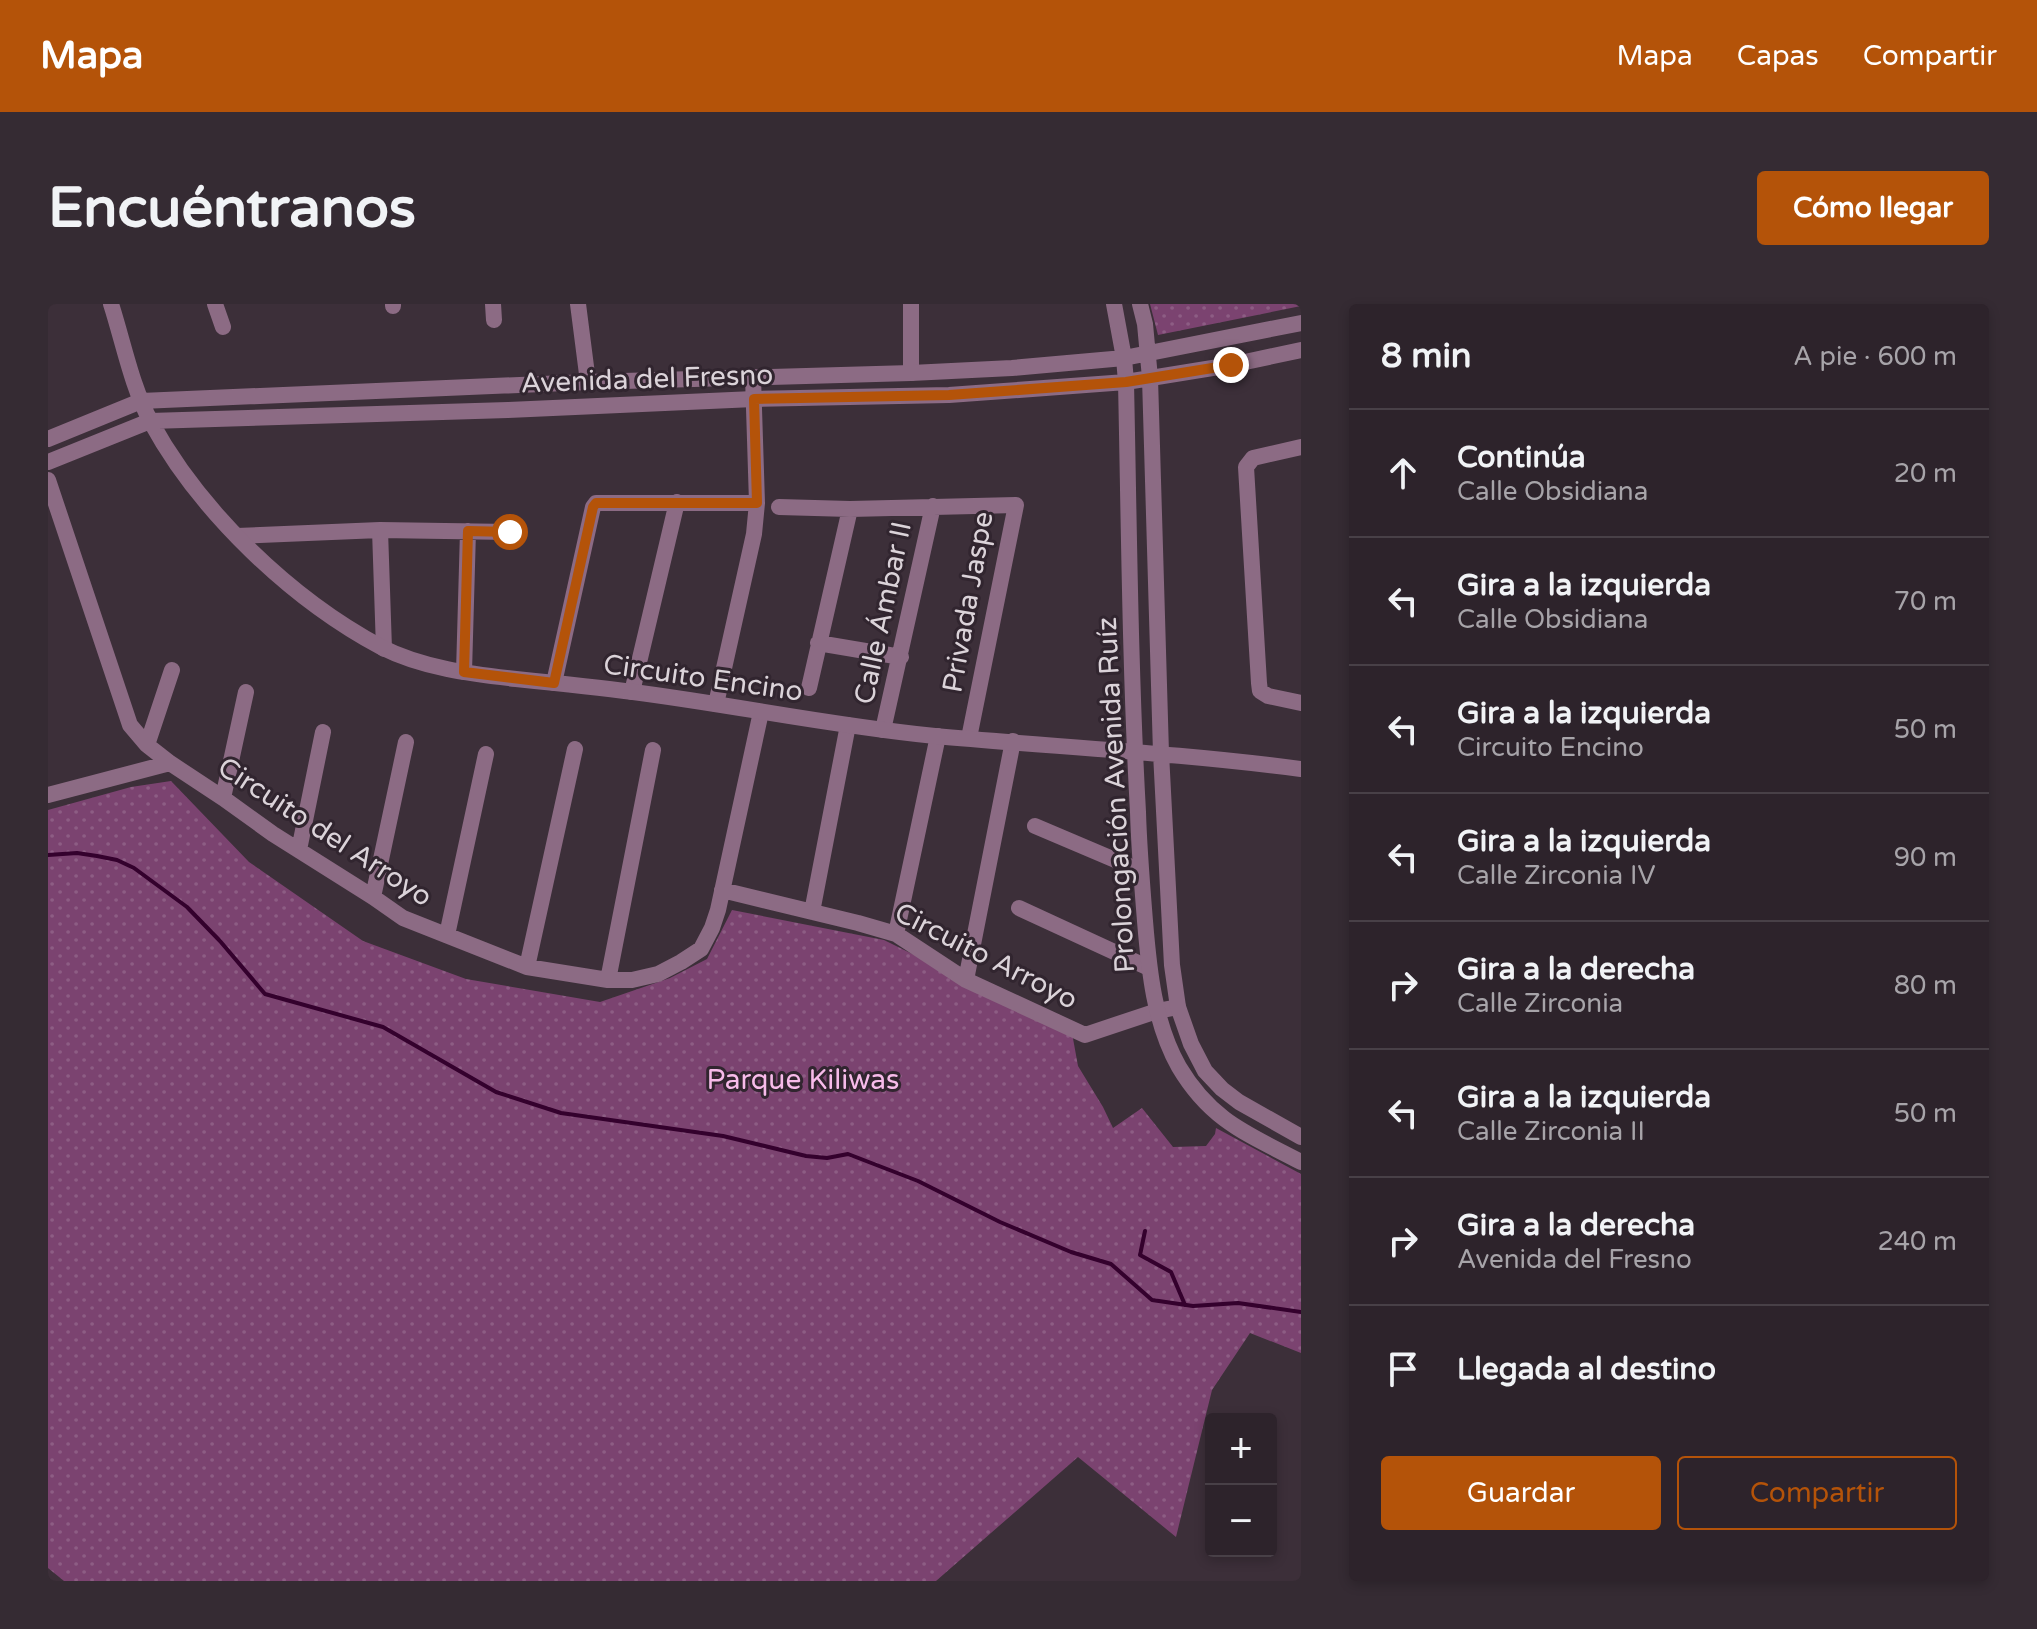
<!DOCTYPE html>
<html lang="es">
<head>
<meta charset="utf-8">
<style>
  body { margin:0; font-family:"Varela Round",sans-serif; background:#352b33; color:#f1f3f6 }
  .controls { position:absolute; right:24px; bottom:24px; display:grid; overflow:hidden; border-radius:8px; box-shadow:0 4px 12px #0003 }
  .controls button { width:72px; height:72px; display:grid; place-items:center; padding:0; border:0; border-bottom:2px solid #484047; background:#2d232b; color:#f1f3f6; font:40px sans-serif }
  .stop { position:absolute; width:24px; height:24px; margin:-18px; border:6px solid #b45309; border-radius:50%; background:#fff }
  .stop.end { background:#b45309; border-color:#fff; box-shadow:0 2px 8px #0008 }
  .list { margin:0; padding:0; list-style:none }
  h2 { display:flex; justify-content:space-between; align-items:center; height:104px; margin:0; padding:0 32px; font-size:34px }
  h2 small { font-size:26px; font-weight:400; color:#a7a4a9 }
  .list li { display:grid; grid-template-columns:52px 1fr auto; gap:24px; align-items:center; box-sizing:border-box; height:128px; padding:0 32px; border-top:2px solid #484047 }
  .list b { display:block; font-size:30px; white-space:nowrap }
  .list p { margin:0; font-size:26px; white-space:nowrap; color:#a7a4a9 }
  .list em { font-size:26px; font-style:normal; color:#a7a4a9 }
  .actions { display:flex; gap:16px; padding:24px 32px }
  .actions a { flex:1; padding:18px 0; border:2px solid #b45309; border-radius:8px; text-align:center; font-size:28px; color:#b45309 }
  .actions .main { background:#b45309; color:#fff }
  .icon { flex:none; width:44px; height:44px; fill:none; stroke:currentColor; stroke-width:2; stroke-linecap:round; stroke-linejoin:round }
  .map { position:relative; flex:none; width:1253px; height:1277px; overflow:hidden; border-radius:8px }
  header { display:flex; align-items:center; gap:48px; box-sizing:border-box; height:112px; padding:0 40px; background:#b45309; color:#fff }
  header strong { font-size:38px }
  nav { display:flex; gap:44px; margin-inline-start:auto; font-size:28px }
  .intro { display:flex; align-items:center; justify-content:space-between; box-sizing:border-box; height:192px; padding:0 48px }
  h1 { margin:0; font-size:56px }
  .button { padding:20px 36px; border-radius:8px; background:#b45309; color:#fff; font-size:28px; font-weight:700 }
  main { display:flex; gap:48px; padding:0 48px }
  aside { flex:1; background:#2d232b; border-radius:8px; box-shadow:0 4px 12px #0003 }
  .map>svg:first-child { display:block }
</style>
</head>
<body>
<header>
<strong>Mapa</strong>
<nav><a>Mapa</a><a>Capas</a><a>Compartir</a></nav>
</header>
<div class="intro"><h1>Encuéntranos</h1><a class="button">Cómo llegar</a></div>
<main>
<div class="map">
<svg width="1253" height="1277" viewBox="0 0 1253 1277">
  <defs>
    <pattern id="green-dots" width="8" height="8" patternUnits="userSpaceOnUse" patternTransform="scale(2)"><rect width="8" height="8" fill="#7b4370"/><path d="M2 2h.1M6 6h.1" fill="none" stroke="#8d5d84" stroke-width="1.8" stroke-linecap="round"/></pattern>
  </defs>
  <rect width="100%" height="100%" fill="#3c2f39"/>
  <path fill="url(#green-dots)" d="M1102 0H1253V2L1110 31Z
    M123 477 201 558 315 637 418 675 552 698 622 674 659 655 684 606 836 636 1024 729 1030 762 1055 803 1065 824 1094 804 1125 843 1158 842 1167 830 1168 824 1253 870V1049L1202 1029 1164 1086 1128 1233 1030 1153 888 1277H16L0 1264V506L83 483Z"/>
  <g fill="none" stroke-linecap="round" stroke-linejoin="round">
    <path stroke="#34012d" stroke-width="4" d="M0 551 29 549 49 552 69 556 86 564 139 603 172 637 217 690 335 723 448 788 513 809 675 832 758 852 779 854 800 850 870 877 952 918 1023 948 1063 960 1104 996 1145 1002 1190 999 1253 1008
      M1097 927 1092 951 1123 968 1137 1001"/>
    <path stroke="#8c6b84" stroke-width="16" d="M167 0 175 23
      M345 0V2
      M445 0 446 16
      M530 0 540 78
      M863 69V0
      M1253 143 1205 154 1198 163 1211 379 1212 387 1220 392 1253 399
      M0 176 82 421 99 441 122 459 175 494 225 530 325 593 355 614 479 663 560 676H584L610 670 633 658 653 645 664 624 670 606 713 408
      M731 203 802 205 968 201 921 434
      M332 226 336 345
      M189 232 332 226 462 228
      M770 339 853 353
      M416 368 420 227
      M506 379 545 203 548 199H709
      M761 384 802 205
      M584 388 629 198
      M668 400 706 230 709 199 705 73
      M835 426 885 202
      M99 441 124 366
      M0 491 122 459
      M175 494 198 388
      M987 522 1093 567
      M251 546 275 428
      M674 586 810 619 848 630 918 676 1037 731 1109 707 1130 703
      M325 593 358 438
      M971 604 1101 664
      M764 608 800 421
      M848 630 890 432
      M399 631 438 450
      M479 663 527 445
      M560 676 605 446
      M918 676 965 437"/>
    <path stroke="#8c6b84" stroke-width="16" d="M63 0C75 37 84 84 103 118 152 208 243 295 333 343 374 364 423 370 468 375 507 379 546 383 585 388 686 401 785 422 887 432 1009 443 1131 449 1253 465
      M1066 0 1076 54 1078 78C1081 221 1082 365 1090 508 1091 544 1094 580 1097 617 1101 666 1106 719 1131 763 1163 817 1200 830 1253 858
      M1092 0 1097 20 1102 74 1113 449 1124 661 1130 703 1143 740 1157 767 1174 785 1191 798 1253 833
      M0 135 93 97 540 78 863 69 964 64 1076 54 1253 19
      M0 158 102 117 460 106 706 95 901 91 956 87 1078 78 1183 61 1253 46"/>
  </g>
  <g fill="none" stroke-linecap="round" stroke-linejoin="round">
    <path stroke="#b45309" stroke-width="10" d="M462 228 420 227 416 368 506 379 545 203 548 199H709L706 95 901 91 956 87 1078 78 1183 61"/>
  </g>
  <g text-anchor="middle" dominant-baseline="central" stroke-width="6" stroke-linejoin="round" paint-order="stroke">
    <g font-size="28" fill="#dbd3d9" stroke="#31252f">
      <text transform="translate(599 75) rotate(-2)">Avenida del Fresno</text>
      <text transform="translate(920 298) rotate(-80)">Privada Jaspe</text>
      <text transform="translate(835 309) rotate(-78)">Calle Ámbar II</text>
      <text transform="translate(655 374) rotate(8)">Circuito Encino</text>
      <text transform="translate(1068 491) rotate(-93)">Prolongación Avenida Ruíz</text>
      <text transform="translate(277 528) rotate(33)">Circuito del Arroyo</text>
      <text transform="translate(938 652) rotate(27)">Circuito Arroyo</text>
    </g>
    <g font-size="28" fill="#f7bbea" stroke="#31252f">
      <text x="755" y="776">Parque Kiliwas</text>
    </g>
  </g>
</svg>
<div class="controls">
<button>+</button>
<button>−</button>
</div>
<div class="stop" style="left:462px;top:228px"></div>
<div class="stop end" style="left:1183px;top:61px"></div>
</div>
<aside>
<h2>8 min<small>A pie · 600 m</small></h2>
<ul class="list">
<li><svg class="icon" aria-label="ahead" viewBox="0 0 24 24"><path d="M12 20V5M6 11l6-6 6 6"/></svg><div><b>Continúa</b><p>Calle Obsidiana</p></div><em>20 m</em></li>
<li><svg class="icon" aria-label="left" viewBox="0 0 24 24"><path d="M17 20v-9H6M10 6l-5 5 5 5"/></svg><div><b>Gira a la izquierda</b><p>Calle Obsidiana</p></div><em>70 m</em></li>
<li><svg class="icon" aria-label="left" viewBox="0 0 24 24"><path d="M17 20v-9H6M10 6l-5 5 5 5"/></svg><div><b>Gira a la izquierda</b><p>Circuito Encino</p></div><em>50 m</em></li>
<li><svg class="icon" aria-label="left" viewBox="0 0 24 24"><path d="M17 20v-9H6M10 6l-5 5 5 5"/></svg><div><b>Gira a la izquierda</b><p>Calle Zirconia IV</p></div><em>90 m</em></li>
<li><svg class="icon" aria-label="right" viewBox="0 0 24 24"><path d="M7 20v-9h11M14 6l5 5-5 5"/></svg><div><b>Gira a la derecha</b><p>Calle Zirconia</p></div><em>80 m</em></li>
<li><svg class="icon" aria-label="left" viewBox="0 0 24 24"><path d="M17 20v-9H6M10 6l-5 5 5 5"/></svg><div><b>Gira a la izquierda</b><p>Calle Zirconia II</p></div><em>50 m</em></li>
<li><svg class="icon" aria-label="right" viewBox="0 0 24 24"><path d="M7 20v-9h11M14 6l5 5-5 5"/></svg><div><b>Gira a la derecha</b><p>Avenida del Fresno</p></div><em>240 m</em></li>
<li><svg class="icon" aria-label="arrive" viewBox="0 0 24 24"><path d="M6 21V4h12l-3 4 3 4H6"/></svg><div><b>Llegada al destino</b></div></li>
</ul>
<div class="actions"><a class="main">Guardar</a><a>Compartir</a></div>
</aside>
</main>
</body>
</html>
